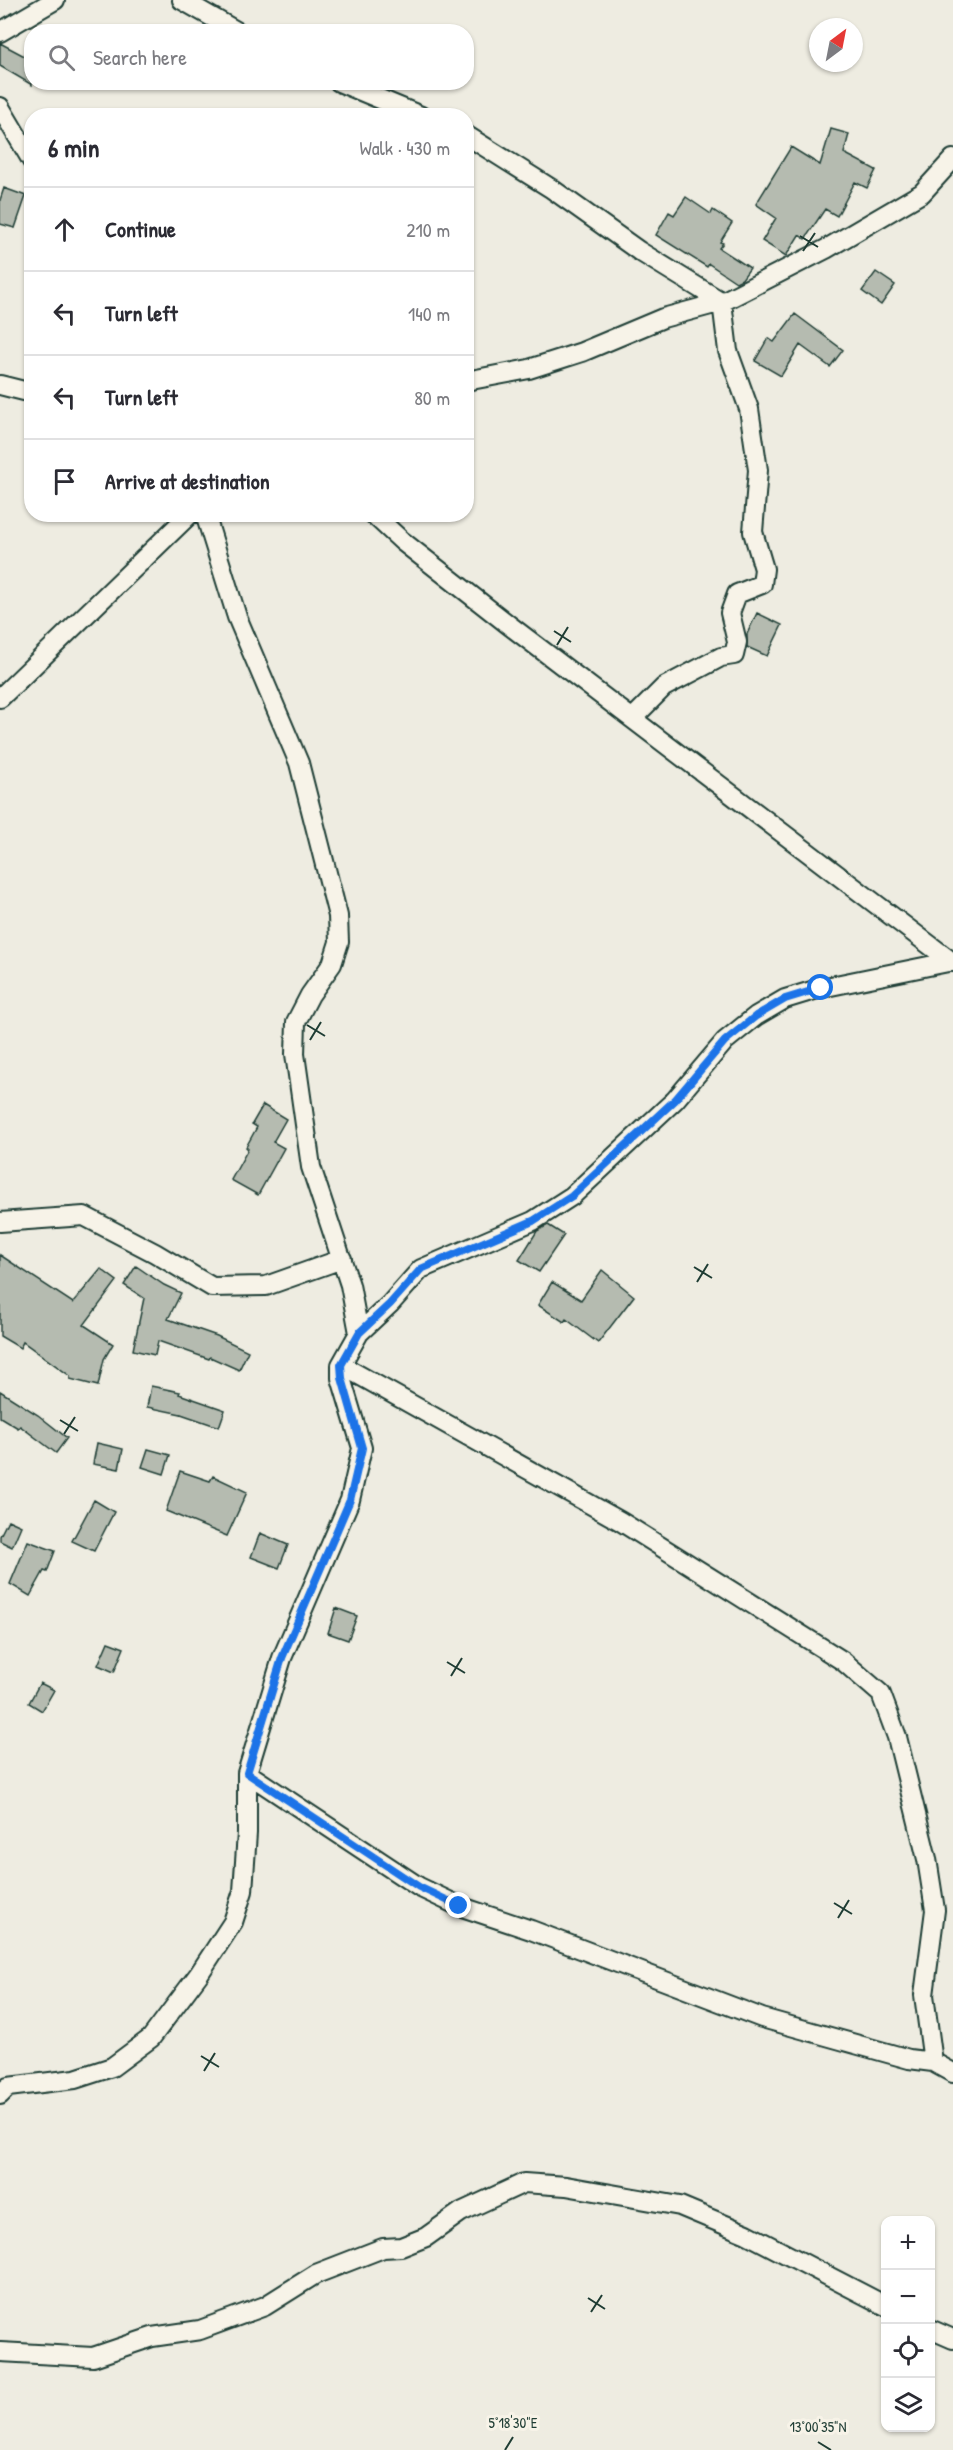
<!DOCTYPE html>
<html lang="en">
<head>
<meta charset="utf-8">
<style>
  body { margin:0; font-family:"Patrick Hand",sans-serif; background:#f7f7f7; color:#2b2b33 }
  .controls { position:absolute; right:18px; bottom:18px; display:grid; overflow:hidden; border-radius:12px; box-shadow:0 2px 4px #0004 }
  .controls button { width:54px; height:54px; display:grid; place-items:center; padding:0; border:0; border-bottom:2px solid #e1e1e2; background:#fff; color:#2b2b33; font:30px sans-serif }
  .compass { position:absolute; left:809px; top:18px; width:54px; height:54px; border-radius:50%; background:#fff; box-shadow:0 2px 4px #0004; rotate:32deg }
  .stop { position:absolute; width:18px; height:18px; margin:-14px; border:4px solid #1a73e8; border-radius:50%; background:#fff }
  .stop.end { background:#1a73e8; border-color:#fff; box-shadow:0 2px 6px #0008 }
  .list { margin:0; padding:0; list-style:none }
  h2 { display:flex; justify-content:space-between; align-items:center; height:78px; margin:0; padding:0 24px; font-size:26px }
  h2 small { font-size:20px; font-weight:400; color:#7c7c81 }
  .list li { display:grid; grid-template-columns:39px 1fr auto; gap:18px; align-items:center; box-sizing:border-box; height:84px; padding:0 24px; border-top:2px solid #e1e1e2 }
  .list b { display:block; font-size:22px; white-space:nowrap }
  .list em { font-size:20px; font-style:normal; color:#7c7c81 }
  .icon { flex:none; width:33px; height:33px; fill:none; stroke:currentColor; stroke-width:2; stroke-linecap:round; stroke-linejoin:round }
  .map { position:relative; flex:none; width:953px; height:2450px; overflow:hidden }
  .search { position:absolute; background:#fff; box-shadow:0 2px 4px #0004; left:24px; top:24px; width:450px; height:66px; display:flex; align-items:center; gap:15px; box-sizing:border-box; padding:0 21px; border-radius:24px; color:#7c7c81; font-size:22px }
  .panel { position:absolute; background:#fff; box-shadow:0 2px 4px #0004; left:24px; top:108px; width:450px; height:414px; border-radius:24px }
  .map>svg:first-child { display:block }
</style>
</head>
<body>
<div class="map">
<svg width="953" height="2450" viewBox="0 0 953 2450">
  <rect width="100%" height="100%" fill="#eeece1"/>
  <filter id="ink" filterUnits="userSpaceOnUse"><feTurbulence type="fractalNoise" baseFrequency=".0167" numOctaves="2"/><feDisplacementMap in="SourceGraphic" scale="12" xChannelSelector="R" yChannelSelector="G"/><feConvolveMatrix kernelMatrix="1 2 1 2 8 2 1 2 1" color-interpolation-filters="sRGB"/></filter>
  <g filter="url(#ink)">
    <path fill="#b5bbb0" stroke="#1f3d34" stroke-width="1.5" d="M0 43 32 60V85L0 66Z
      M831 129 849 134 844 153 876 170 867 188 855 182 837 216 825 209 805 239 799 235 786 256 762 241 776 218 756 204 791 147 820 165Z
      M4 188 26 196 15 228 0 224V200Z
      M686 197 711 214 713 210 732 223 720 242 723 243 719 248 750 268 742 279 736 282 709 264 707 267 656 235 669 212 674 215Z
      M876 272 895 285 881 305 862 291Z
      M795 314 843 350 830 367 800 345 781 376 755 361 768 338 774 342Z
      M757 613 782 625 767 656 747 647V634Z
      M263 1105 286 1119 273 1142 284 1148 258 1195 231 1180 248 1149 246 1147 257 1127 252 1124Z
      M548 1225 564 1235 539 1272 519 1260 537 1231Z
      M0 1255 73 1303 101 1269 117 1281 84 1325 113 1344 104 1359 98 1386 70 1379V1376L23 1342 20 1348 0 1336Z
      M136 1266 164 1285 181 1293 168 1319 217 1336 248 1351 239 1370 210 1357 209 1359 158 1341 155 1355 133 1350 144 1298 124 1285Z
      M602 1270 634 1296 598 1343 566 1319 564 1322 538 1305 552 1282 581 1300Z
      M151 1386 180 1392 179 1394 225 1410 219 1427 181 1414 147 1407Z
      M0 1391 38 1415 67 1438 56 1453 20 1426 18 1428 0 1417Z
      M97 1443 123 1449 119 1469 93 1464Z
      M148 1449 170 1455 164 1474 142 1467Z
      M180 1471 210 1481 213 1476 247 1492 227 1536 166 1511Z
      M94 1500 114 1512 94 1551 72 1541Z
      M8 1520 21 1526 12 1547 0 1541V1536Z
      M260 1533 288 1545 279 1568 251 1557Z
      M28 1541 55 1551 47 1572 44 1571 30 1596 10 1584Z
      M336 1608 357 1616 348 1640 328 1633Z
      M108 1642 124 1648 114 1672 98 1665Z
      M40 1683 54 1690 42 1711 29 1703Z"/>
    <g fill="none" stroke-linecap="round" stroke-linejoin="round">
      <g stroke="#1f3d34" stroke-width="22">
        <path id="street" d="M182 0 238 32
          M0 32 55 0
          M339 82 421 116
          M0 107 32 161
          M466 135 552 189 639 251 722 302
          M466 381 529 369 582 352 663 318 722 302 826 249 922 193 953 159
          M0 385 32 393
          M205 514 237 617 299 763 338 916 339 942 332 964 310 995 296 1022 295 1054 311 1167 350 1285 359 1333
          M373 514 402 541 509 625 952 962
          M0 698 190 514
          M633 718 664 687 721 657 734 655 737 642 730 613 737 594 762 584 764 569 753 532 758 470 749 409 728 351 722 302
          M0 1222 84 1216 155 1253 212 1287 266 1286 342 1259
          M341 1365 620 1521 843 1661 881 1694 897 1737 927 1859 935 1910 924 1995 933 2062
          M247 1773 419 1887 459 1906 531 1930 762 2018 909 2059 933 2062 953 2073
          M0 2095 8 2087 75 2079 112 2067 151 2038 199 1974 233 1922 243 1891 247 1833V1773L282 1658 350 1500 362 1448 341 1378V1365L359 1333 390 1304 421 1269 533 1221 572 1196 675 1100 725 1041 756 1016 785 999 821 988 953 961
          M930 2329 953 2339
          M0 2352 93 2357 152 2337 200 2330 265 2306 316 2274 383 2248 401 2247 426 2237 461 2212 524 2183 566 2186 680 2206 747 2234 886 2306"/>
      </g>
      <use href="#street" stroke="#f7f3e8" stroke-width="18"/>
    </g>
  </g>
  <g fill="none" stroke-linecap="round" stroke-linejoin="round" filter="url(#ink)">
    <path stroke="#1a73e8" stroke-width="8" d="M459 1906 419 1887 247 1773 282 1658 350 1500 362 1448 342 1378 341 1365 359 1333 390 1304 421 1269 533 1221 572 1196 675 1100 725 1041 756 1016 785 999 821 988"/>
  </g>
  <path fill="none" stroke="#1f3d34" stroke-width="2" d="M800 236 818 247M803 251 815 233M554 631 571 642M557 645 568 627M307 1025 325 1036M310 1040 321 1022M694 1267 712 1278M697 1282 708 1264M60 1420 78 1431M64 1434 75 1417M447 1662 465 1673M451 1676 462 1658M834 1903 852 1914M838 1918 849 1900M201 2056 219 2067M204 2071 215 2053M588 2298 605 2309M591 2312 602 2295M818 2442 831 2450M505 2450 513 2437"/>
  <g font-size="15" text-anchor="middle" fill="#1f3d34" stroke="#f7f3e8" stroke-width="6" stroke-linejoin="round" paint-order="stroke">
    <text x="513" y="2428">5°18'30"E</text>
    <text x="818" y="2432">13°00'35"N</text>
  </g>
</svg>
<div class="controls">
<button>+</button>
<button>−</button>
<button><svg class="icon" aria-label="locate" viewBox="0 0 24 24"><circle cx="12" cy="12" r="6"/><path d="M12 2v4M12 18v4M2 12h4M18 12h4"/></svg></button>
<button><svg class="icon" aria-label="layers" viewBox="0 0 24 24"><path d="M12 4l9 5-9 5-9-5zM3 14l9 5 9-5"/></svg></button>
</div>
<svg class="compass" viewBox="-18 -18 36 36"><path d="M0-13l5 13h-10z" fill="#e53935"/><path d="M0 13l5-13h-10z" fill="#7c7c81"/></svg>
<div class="stop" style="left:821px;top:988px"></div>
<div class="stop end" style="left:459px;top:1906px"></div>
<div class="search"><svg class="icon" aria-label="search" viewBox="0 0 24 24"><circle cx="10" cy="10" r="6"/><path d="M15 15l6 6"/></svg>Search here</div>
<section class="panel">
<h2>6 min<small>Walk · 430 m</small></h2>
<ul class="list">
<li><svg class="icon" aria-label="ahead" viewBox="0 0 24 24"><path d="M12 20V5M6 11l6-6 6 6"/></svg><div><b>Continue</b></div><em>210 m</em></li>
<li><svg class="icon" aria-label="left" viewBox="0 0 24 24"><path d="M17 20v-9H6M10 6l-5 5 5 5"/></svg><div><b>Turn left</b></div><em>140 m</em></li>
<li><svg class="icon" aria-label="left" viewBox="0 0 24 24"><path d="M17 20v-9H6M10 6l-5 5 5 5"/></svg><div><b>Turn left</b></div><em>80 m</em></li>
<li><svg class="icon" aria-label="arrive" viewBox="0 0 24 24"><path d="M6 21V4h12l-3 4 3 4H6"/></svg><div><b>Arrive at destination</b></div></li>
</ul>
</section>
</div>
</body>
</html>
